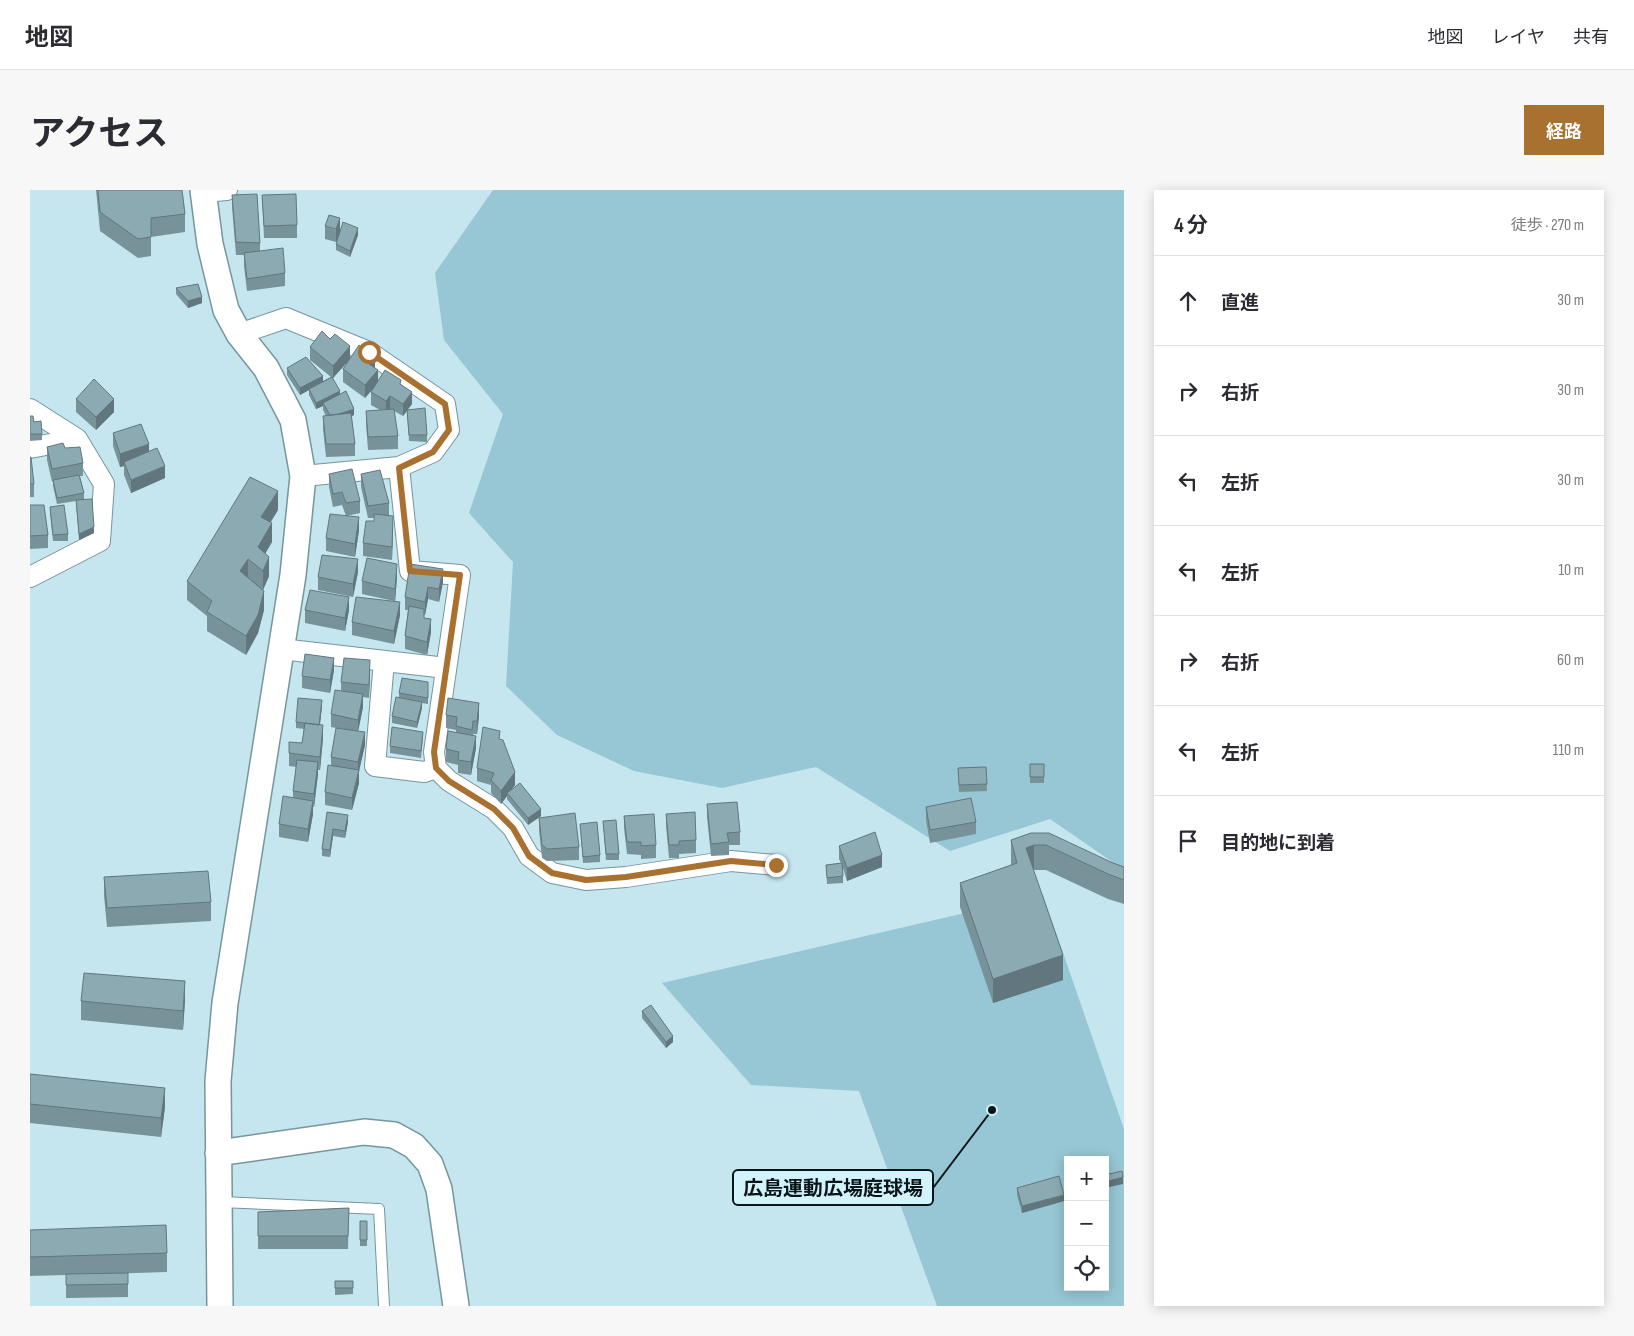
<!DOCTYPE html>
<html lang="ja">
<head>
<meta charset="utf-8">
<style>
  body { margin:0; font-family:"Sofia Sans Condensed","Noto Sans JP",sans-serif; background:#f7f7f7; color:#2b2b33 }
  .controls { position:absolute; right:15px; bottom:15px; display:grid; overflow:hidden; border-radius:0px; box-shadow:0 2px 12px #0003 }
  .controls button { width:45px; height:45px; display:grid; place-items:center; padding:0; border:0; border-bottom:1px solid #e1e1e2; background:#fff; color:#2b2b33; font:25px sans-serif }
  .stop { position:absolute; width:15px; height:15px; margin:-11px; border:4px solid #a9712f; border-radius:50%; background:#fff }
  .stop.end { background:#a9712f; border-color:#fff; box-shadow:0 1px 5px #0008 }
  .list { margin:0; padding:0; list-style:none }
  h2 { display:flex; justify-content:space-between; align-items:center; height:65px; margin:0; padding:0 20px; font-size:21px }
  h2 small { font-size:16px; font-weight:400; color:#7c7c81 }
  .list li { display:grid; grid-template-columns:32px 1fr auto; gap:15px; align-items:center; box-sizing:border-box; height:90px; padding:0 20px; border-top:1px solid #e1e1e2 }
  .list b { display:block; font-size:19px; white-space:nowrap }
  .list em { font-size:16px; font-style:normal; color:#7c7c81 }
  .icon { flex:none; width:28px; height:28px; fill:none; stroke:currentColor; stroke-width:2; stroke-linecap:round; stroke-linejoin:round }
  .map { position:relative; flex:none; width:1094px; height:1116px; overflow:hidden; border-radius:0px }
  header { display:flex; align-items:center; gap:30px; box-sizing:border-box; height:70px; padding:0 25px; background:#fff; border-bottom:1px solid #e1e1e2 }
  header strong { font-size:24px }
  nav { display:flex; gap:28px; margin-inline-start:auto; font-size:18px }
  .intro { display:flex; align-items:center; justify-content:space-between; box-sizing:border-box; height:120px; padding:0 30px }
  h1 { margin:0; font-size:35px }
  .button { padding:12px 22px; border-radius:0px; background:#a9712f; color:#fff; font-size:18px; font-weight:700 }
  main { display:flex; gap:30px; padding:0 30px }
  aside { flex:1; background:#fff; border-radius:0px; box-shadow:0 2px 12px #0003 }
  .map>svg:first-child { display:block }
</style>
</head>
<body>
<header>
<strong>地図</strong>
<nav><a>地図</a><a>レイヤ</a><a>共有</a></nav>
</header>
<div class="intro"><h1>アクセス</h1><a class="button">経路</a></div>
<main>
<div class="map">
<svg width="1094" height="1116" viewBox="0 0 1094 1116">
  <rect width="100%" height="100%" fill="#c5e6ef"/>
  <path fill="#97c6d4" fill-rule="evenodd" d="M463 0H1094V680L1020 629 920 661 786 577 692 598 604 581 527 545 476 496 483 372 439 323 473 224 414 150 405 83Z
    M1013 705 1094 939V1116H907L829 901 721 895 632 793ZM1038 970H1075V1097H1038Z"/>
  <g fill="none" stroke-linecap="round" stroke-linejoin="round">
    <g stroke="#76959d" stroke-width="12">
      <path id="service" d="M190 1012 349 1019 354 1116"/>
    </g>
    <g stroke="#76959d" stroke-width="22">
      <path id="minor" d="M173 2 197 0
        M209 144 256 128 339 162 415 214 419 240 403 262 369 277 273 286
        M0 219 47 249 74 294 70 351 0 387
        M0 258 47 249
        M369 277 380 381 430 385 404 562 406 578 419 591 464 619 483 638 499 666 522 683 556 690 596 687 701 671 746 675
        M251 459 416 478
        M354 471 345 576 394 582 406 578"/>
    </g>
    <g stroke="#76959d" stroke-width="28">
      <path id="tertiary" d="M173 0 180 54 196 120 209 144 236 178 263 230 273 286 263 385 195 813 188 891 190 1116
        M188 963 334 942 364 945 384 956 400 974 409 999 426 1116"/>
    </g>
    <use href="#service" stroke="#fff" stroke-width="10"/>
    <use href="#minor" stroke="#fff" stroke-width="20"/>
    <use href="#tertiary" stroke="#fff" stroke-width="25"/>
  </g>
  <path fill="#789299" d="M66 0H152L155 24V42L121 47V66L108 68 70 41Z
    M202 5 230 53V61L255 83V96L217 101 214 76V65H206L202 17Z
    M232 5 267 35V48H234Z
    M295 36 310 41 328 45 320 67 306 60V52L295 49Z
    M146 98 172 113 158 118 146 104Z
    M280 157 320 169 345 178 348 191 371 194 382 214 377 220 397 245V252L379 251 377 221 373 226 364 221 368 246V259L338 260 336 234V221L350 220 341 215V202L342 199 335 208 313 192V179L320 169 303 188H302L310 204 324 225 321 227 325 254V266L296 267 293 239V226H296L293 220V216L286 219 279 205V200L270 205 257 185V178L293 191 301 187 280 170Z
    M46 209 84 222 66 240 46 222Z
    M0 226 12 244V250L0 251Z
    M83 243 119 261 135 288 101 303 94 285V276L90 277 83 256Z
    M17 257 35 258 53 273V286H50L54 303V309L64 343 49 350 46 311 27 314 23 296V291L22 292 17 270Z
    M0 267 4 294V307H0Z
    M299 284 330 311V323L316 326 329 340 325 367 296 361V348L316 326 312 315 303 317 299 297Z
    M331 284 359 313V325L363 339 362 370 333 366V353L344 331V328H338L331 297Z
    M0 315 18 345V358L0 359Z
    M20 317 38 344V351H23L20 323Z
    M248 320 241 332 242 352 235 363 239 386 233 400 234 420 228 443 216 465 177 441V426L157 410V391Z
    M380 374 413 392 409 412 398 409 395 425H394V428L401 442 397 465 375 459V446L378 420H375V407Z
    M328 382 323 407 288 400V387Z
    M367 387 365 412 370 425 364 454 322 445V432L364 411 332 404V391Z
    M275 420H319L315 441 275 433Z
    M304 480 300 503 272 498V486Z
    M340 483 339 508 333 507V517L328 541 335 555 329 581V593L322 620 295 615V602L301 576V567L306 538 301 537V524L311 501V492Z
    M398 492V514L392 513V518L387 538 362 533V526L369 508V503Z
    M292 516 290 535 293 548 290 580H288L284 617H283V624L278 652 249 647V634L263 608V601L266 577 259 576V563L272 553 274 539 266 538V532Z
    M416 525 449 526 447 544H443L446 558 441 585 428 583V575L416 572V559L426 542V540L416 538Z
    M393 548 391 568 360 563V556Z
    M470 549 485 595 482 598 511 626 498 635 477 609V606L471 614 461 603V595L447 591V578Z
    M1000 574H1014V593H1000Z
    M956 577 957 601 929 602 928 578Z
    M677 614 710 642V655H699V665L681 666 677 627Z
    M896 617 946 632V644L900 653 896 630Z
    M297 622 318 632 315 648 303 646 300 667 292 666V659Z
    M636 624 666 650V663L649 664V668H639L636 636Z
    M594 626 626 655V668L611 669V665L597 664 594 638Z
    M509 628 549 657V670L517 671 512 668 509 640Z
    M573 631 589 664V670H576Z
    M550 634 570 665V672L553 673Z
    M1001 643 1094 677V714L1078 709 1016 680H1003L1033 790 963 813 930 717V693L981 675V650Z
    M809 656 852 677 817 691 813 678V693L797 694 796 675 811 673 809 669Z
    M74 687 181 712V731L77 737 74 706Z
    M155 810 153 840 51 830V811Z
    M612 821 643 852 636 858 612 828Z
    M0 884 135 917 131 947 0 933Z
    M987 998 1034 1011 992 1023 987 1005Z
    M319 1018 318 1059H228V1022Z
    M330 1031H337V1056H330Z
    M0 1040 137 1063V1082L75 1084 98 1083V1107L36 1108V1085L0 1086Z
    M305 1091H323V1104L305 1105Z"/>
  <path fill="#61777d" d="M310 28V41L306 52V39Z
    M328 38V45L320 67V61Z
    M172 107V113L158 118V111Z
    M320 156V169L303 188V176Z
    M345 167V179L339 174Z
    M348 180V193L335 208V195Z
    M293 186V192L279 199V200L270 205V198Z
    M310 201V208L293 213V216L286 219V213Z
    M382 202V214L373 226V214Z
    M360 206V219L356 224V211Z
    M84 209V222L66 240V227Z
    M324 219V225L301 234V227Z
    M119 254V267L94 272V276L90 277V264Z
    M135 276V288L101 303V290Z
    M248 301V320L231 346V327Z
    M363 326V339L362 370V357Z
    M329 327V340L325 367V354Z
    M242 333V352L228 376V357Z
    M64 337V343L49 350V344Z
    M239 367V386L233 400V381Z
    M218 369V388L210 381Z
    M328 369V382L323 407V394Z
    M367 374V387L365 412V399Z
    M413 379V392L409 412V399Z
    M398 397V409L395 425V412Z
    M234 401V420L228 443 216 465V446Z
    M319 407V420L315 441V428Z
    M370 412V425L364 454V441Z
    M401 429V442L397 465V452Z
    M304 468V480L300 503V490Z
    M340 470V483L339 508V495Z
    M333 504V517L328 542V530Z
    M292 510V516L289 542V535Z
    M392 512V518L387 538V532Z
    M449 513V526L447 544V531Z
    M293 535V548L290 580V567Z
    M335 542V555L329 581V593L322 620V608L328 584V572Z
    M446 546V558L441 585V572Z
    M288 572V585L284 617V604Z
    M485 582V595L478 604 477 603V606L471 614V601Z
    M283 611V624L278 652V639Z
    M511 619V626L498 635V628Z
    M318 625V632L315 648V641Z
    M303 639V646L300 667V660Z
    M1004 655V680L996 658Z
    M852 665V677L817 691V678Z
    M1033 765V790L963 813V789Z
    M155 791V810L153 840V821Z
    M643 846V852L636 858V852Z
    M135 898V917L131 947V928Z
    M1093 987V994L1075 998V992Z
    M1034 1005V1011L992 1023V1016Z"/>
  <path fill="#8baab2" stroke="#61777d" d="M68 0H152L155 24 121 28V47L108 49 70 22Z
    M227 4 230 53 206 52 202 5Z
    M266 4 267 35 234 36 232 5Z
    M299 25 310 28 306 39 295 36Z
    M313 32 328 38 320 61 306 54Z
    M253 58 255 83 217 89 214 63Z
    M168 94 172 107 158 111 146 98Z
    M292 141 300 149 305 144 320 156 303 176 280 157Z
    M329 155 345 167 339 174 348 180 335 195 313 179Z
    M276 167 293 186 270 198 257 178Z
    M355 180 371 190 370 194 382 202 373 214 360 206 356 211 341 202Z
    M302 187 310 201 286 213 279 199Z
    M64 189 84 209 66 227 46 209Z
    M316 201 324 219 309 224 300 225 293 213Z
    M395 218 397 245H379L377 220Z
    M364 219 368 246 338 247 336 221Z
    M321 223 325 254H296L293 226Z
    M0 226H3L4 232 11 231 12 244H0Z
    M111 234 119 254 90 264 83 243Z
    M33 253 35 258 50 257 53 273 22 279 17 257Z
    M127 258 135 276 101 290 94 272Z
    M0 267H1L4 294H0Z
    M322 279 330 311 316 313 312 302 303 304 299 284Z
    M350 280 359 313 338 316 331 284Z
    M49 285 54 303 27 308 23 290Z
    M220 287 248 301 231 327 242 333 228 357 239 367 233 381 218 369 210 381 234 401 228 425 216 446 177 422 182 411 157 391Z
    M62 309 64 337 49 344 46 310Z
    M0 315H14L18 345 0 346Z
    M34 315 38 344 23 345 20 317Z
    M300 324 329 327 325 354 296 348Z
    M344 324 363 326 362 357 333 353 336 331H344Z
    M292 365 328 369 323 394 288 387Z
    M337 368 367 374 365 399 332 391Z
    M380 374 413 379 409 399 398 397 395 412 375 407Z
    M280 400 319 407 315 428 275 420Z
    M326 407 370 412 364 441 322 432Z
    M379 416 394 419V428L401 429 397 452 375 446Z
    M275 464 304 468 300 490 272 486Z
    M314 468 340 470 339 495 311 492Z
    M372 488 398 492V508L369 503Z
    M305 500 333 504 328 530 301 524Z
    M366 507 392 512 387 532 362 526Z
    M268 508 292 510 289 535 266 532Z
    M418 508 449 513 447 531H443L442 540 426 536 427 527 416 525Z
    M275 533 293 535 290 567 259 563V552L272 553Z
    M362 537 393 542 391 561 360 556Z
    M453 537 470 541 469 549 473 550 485 582 471 601 461 590 464 583 447 578Z
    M306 538 335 542 328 572 301 567Z
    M418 541 446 546 441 572 428 570 429 562 416 559Z
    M267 570 288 572 284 604 263 601Z
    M1000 574H1014V587H1000Z
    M298 575 329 580 322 608 295 602Z
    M956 577 957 594 929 595 928 578Z
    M490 593 511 619 498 628 477 603Z
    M253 606 283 611 278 639 249 634Z
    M941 608 946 632 900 640 896 617Z
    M707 612 710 642 697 643 699 652 681 654 677 614Z
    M297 622 318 625 315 641 303 639 300 660 292 659Z
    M665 622 666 650 649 651V655H639L636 624Z
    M545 623 549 657 517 659 512 655 509 628Z
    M624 624 626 655 611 656V652H597L594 626Z
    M586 630 589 664H576L573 631Z
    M567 632 570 665 553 667 550 634Z
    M845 642 852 665 817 678 809 656Z
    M1001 643H1019L1083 673 1094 677V690L1078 684 1016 655H1004L996 658 1033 765 963 789 930 693 987 673 981 650Z
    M812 673 813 686 797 688 796 675Z
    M178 681 181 712 77 718 74 687Z
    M54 783 155 791 153 821 51 811Z
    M621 815 643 846 636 852 612 821Z
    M0 884 135 898 131 928 0 914Z
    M1092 981 1093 987 1075 992V985Z
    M1029 986 1034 1005 992 1016 987 998Z
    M319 1018 318 1046H228V1022Z
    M330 1031H337V1050H330Z
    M136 1035 137 1063 0 1067V1040Z
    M98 1083V1094L36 1095V1084Z
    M305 1091H323V1098H305Z"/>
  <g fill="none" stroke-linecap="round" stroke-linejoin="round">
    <path stroke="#a9712f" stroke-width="6" d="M339 162 415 214 419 240 403 262 369 278 380 381 430 385 404 562 406 578 419 591 464 619 483 638 499 666 522 683 556 690 596 687 701 671 746 675"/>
  </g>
  <path fill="none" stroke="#091518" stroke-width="2" d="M962 920L903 998"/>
  <circle fill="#091518" stroke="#d2f3fc" stroke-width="2" cx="962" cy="920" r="5"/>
  <rect fill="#d2f3fc" stroke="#091518" stroke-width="2" x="703" y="980" width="200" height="35" rx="5"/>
  <g font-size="20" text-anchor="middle" font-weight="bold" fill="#091518">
    <text x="803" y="1005">広島運動広場庭球場</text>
  </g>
</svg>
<div class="controls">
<button>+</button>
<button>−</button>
<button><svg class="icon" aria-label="locate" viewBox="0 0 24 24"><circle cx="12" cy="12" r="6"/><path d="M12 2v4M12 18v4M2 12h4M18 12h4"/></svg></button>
</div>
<div class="stop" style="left:339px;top:162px"></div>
<div class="stop end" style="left:746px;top:675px"></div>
</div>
<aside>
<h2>4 分<small>徒歩 · 270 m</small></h2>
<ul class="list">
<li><svg class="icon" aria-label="ahead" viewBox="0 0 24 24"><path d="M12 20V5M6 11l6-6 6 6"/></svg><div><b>直進</b></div><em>30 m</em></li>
<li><svg class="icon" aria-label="right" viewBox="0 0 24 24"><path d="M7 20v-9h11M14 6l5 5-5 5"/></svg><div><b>右折</b></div><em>30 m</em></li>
<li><svg class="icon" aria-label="left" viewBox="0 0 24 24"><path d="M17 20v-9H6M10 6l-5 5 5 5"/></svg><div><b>左折</b></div><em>30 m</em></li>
<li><svg class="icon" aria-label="left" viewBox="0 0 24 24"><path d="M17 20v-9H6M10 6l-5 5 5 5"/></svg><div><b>左折</b></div><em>10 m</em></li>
<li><svg class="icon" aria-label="right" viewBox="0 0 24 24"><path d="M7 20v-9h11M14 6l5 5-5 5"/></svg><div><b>右折</b></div><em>60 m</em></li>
<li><svg class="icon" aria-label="left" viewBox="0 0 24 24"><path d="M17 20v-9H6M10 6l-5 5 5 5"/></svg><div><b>左折</b></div><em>110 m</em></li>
<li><svg class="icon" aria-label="arrive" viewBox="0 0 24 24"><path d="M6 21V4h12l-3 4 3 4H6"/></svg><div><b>目的地に到着</b></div></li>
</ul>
</aside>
</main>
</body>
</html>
